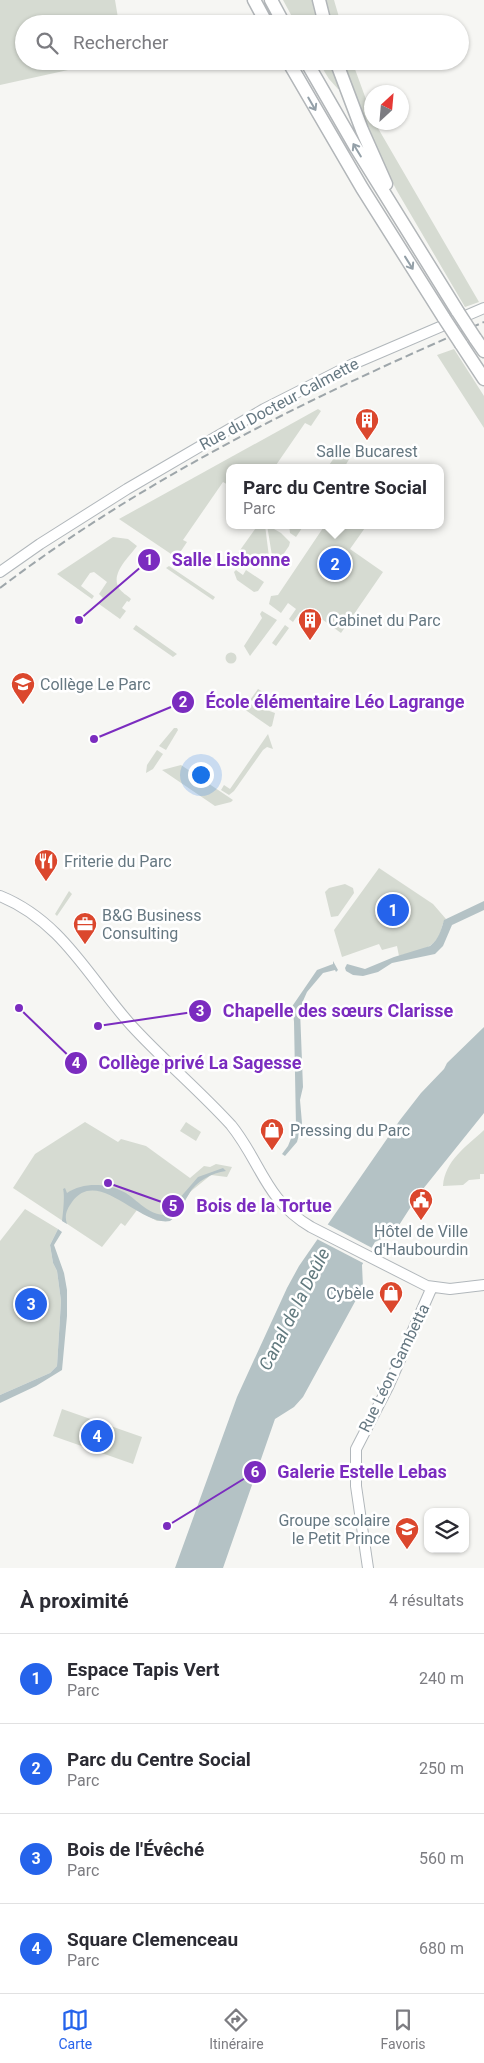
<!DOCTYPE html>
<html lang="fr">
<head>
<meta charset="utf-8">
<style>
  body { margin:0; font-family:Roboto,sans-serif; background:#f2f2f3; color:#2b2b33 }
  .controls { position:absolute; right:15px; bottom:15px; display:grid; overflow:hidden; border-radius:10px; box-shadow:0 1px 4px #0004 }
  .controls button { width:45px; height:45px; display:grid; place-items:center; padding:0; border:0; border-bottom:1px solid #e1e1e2; background:#fff; color:#2b2b33; font:25px sans-serif }
  .compass { position:absolute; left:364px; top:85px; width:45px; height:45px; border-radius:50%; background:#fff; box-shadow:0 1px 4px #0004; rotate:26deg }
  .you { position:absolute; left:200px; top:774px; width:18px; height:18px; margin:-12px; border:4px solid #fff; border-radius:50%; background:#1a73e8; box-shadow:0 0 0 8px #1a73e833 }
  .badge { display:grid; place-items:center; width:32px; height:32px; border-radius:50%; background:#2563eb; color:#fff; font-size:16px; font-weight:700 }
  .pin { position:absolute; translate:-50% -50%; border:2px solid #fff; box-shadow:0 1px 5px #0006 }
  .popup { position:absolute; left:226px; top:464px; width:218px; height:65px; box-sizing:border-box; display:grid; place-content:center; border-radius:10px; background:#fff; filter:drop-shadow(0 1px 4px #0005); font-size:16px; white-space:nowrap; color:#7c7c81 }
  .popup b { font-size:19px; color:#2b2b33 }
  .popup::after { content:''; position:absolute; left:50%; top:100%; margin-left:-10px; border:10px solid transparent; border-top-color:#fff }
  .list { margin:0; padding:0; list-style:none }
  h2 { display:flex; justify-content:space-between; align-items:center; height:65px; margin:0; padding:0 20px; font-size:21px }
  h2 small { font-size:16px; font-weight:400; color:#7c7c81 }
  .list li { display:grid; grid-template-columns:32px 1fr auto; gap:15px; align-items:center; box-sizing:border-box; height:90px; padding:0 20px; border-top:1px solid #e1e1e2 }
  .list b { display:block; font-size:19px; white-space:nowrap }
  .list p { margin:0; font-size:16px; white-space:nowrap; color:#7c7c81 }
  .list em { font-size:16px; font-style:normal; color:#7c7c81 }
  .icon { flex:none; width:28px; height:28px; fill:none; stroke:currentColor; stroke-width:2; stroke-linecap:round; stroke-linejoin:round }
  .map { position:relative; flex:none; width:484px; height:1568px; overflow:hidden }
  .search { position:absolute; background:#fff; box-shadow:0 1px 4px #0004; left:15px; right:15px; top:15px; height:55px; display:flex; align-items:center; gap:12px; box-sizing:border-box; padding:0 18px; border-radius:28px; color:#7c7c81; font-size:19px }
  .sheet { height:425px; background:#fff }
  nav { display:flex; justify-content:space-around; align-items:center; box-sizing:border-box; height:70px; border-top:1px solid #e1e1e2; background:#fff; font-size:14px; color:#7c7c81 }
  nav a { display:grid; justify-items:center; gap:2px }
  nav .on { color:#2563eb }
  .map>svg:first-child { display:block }
</style>
</head>
<body>
<div class="map">
<svg width="484" height="1568" viewBox="0 0 484 1568">
  <rect width="100%" height="100%" fill="#f6f6f3"/>
  <path fill="#d6dbd2" d="M0 0H115L119 24H24V61H109L0 85Z
    M283 0H334L341 24H296Z
    M318 61H352L371 113 372 122 375 123 479 302 465 307 397 191 370 138 350 88 338 89 329 79Z
    M454 349 484 396V428L437 355Z
    M318 409 321 411 311 426 305 423 274 468H230V486L223 482 183 540 187 542 179 554 174 556 119 519Z
    M341 448 352 454 344 468H327Z
    M258 525H265L270 565 256 555 251 562 238 553Z
    M267 525 281 533 290 542 289 546 274 568Z
    M289 525H304L296 537 290 533Z
    M325 525H367L350 549 383 572 341 633 319 617 316 621 300 612 293 622 289 619 296 609 288 603 281 613 269 604 271 596 278 595Z
    M113 537 128 539 137 546C129 557 110 574 119 588 122 593 127 595 131 599L129 602 127 601 122 608 126 611 120 619 99 604 103 598 99 594 107 582 94 572 90 573 81 586 94 596 92 599 57 574Z
    M169 566 215 597 213 600 166 568Z
    M236 570 243 575 246 570 264 582 258 591 254 592 237 580 234 572Z
    M262 611 277 620 250 656 244 646 262 618 260 614Z
    M136 625 177 654 173 657 133 629Z
    M285 625 289 628 276 646 272 643Z
    M225.5 658a5.5 5.5 0 1 1 11 0a5.5 5.5 0 1 1-11 0Z
    M258 689 263 692 270 705 269 707 250 700Z
    M248 703 275 713 272 726 270 727 244 709Z
    M174 728H177L178 730 166 750 159 746Z
    M268 734 273 749 267 747 263 750 234 791 229 795 221 790 224 785 230 789Z
    M157 750 163 754 153 769 146 773 147 765Z
    M181 765 233 800 231 802 215 806 162 770Z
    M379 868 433 904 446 919C442 923 442 928 440 934 433 950 415 951 399 956L397 946 382 950 379 944 342 957 334 930Z
    M345 884 353 888 354 893 338 916 331 917 325 892 329 888Z
    M69 891 72 894 57 916 55 914Z
    M85 1122 118 1142 121 1139 146 1146 190 1178 204 1166 210 1167 216 1164 232 1167 227 1177 211 1175 190 1192 174 1218 168 1221H157L137 1210 125 1226 121 1223 102 1247 13 1188 35 1154Z
    M186 1122 201 1132 196 1141 180 1131Z
    M484 1130V1174H480V1179L469 1180 463 1185 443 1186C445 1160 466 1147 484 1130Z
    M25 1209 58 1229 50 1245 53 1263 57 1271 61 1301 57 1366 50 1373 0 1395V1241Z
    M62 1409 142 1437 133 1464 53 1436Z"/>
  <path fill="#b4c2c5" d="M484 901V910L452 925 443 946 435 954 392 963 378 972 363 976 353 975 346 971 345 968 347 964 365 969 394 957 430 946C439 939 441 930 444 920Z
    M333 961 338 970 336 972 335 970 323 973 307 992 303 1001 300 1010 303 1087 300 1100 302 1123 297 1142 285 1156 282 1154 288 1146 296 1126 294 1022 293 1011 291 1008 317 970 333 964Z
    M484 1027V1113L419 1194 394 1233 375 1242 362 1265 363 1287 303 1397 294 1407 275 1419 223 1568H175L237 1397 287 1288 299 1266 400 1120 421 1093 444 1069 447 1063Z
    M223 1168 226 1171C212 1173 196 1181 189 1194 183 1203 179 1215 170 1221 140 1227 98 1166 72 1202 67 1209 64 1215 67 1224L62 1221C63 1213 65 1195 63 1189L65 1188 67 1193C83 1182 107 1183 124 1192 138 1200 148 1215 165 1215L198 1177Z
    M58 1229 62 1232 54 1245 64 1273 67 1290V1316L62 1370 36 1386 0 1403V1395L50 1373 57 1366 61 1301 57 1271 53 1263 50 1245Z"/>
  <path fill="#f6f6f3" d="M325 1223 374 1249 365 1264 315 1238Z"/>
  <g fill="none" stroke-linecap="round" stroke-linejoin="round">
    <g stroke="#b1b7bb" stroke-width="12">
      <path id="secondary" d="M0 572 40 544 127 489 264 409 351 365 484 308
        M0 896C62 921 89 978 131 1025 163 1060 199 1090 231 1125 261 1162 265 1200 311 1227L427 1286 450 1289 484 1285
        M368 1568 356 1486V1449L388 1387 432 1287"/>
    </g>
    <g stroke="#b2b6b9" stroke-width="15">
      <path id="highway" d="M254 0 267 24
        M271 0 284 24
        M319 0 325 24
        M288 61 362 188 444 318
        M306 61 355 146 458 312
        M336 61 362 130 386 184
        M475 338 484 351
        M461 344 484 379"/>
    </g>
    <use href="#secondary" stroke="#fff" stroke-width="10"/>
    <use href="#highway" stroke="#fff" stroke-width="12"/>
    <path stroke="#9ea6aa" stroke-width="2" stroke-dasharray="8 4" stroke-linecap="butt" d="M0 588C147 476 315 395 484 322"/>
    <g stroke="#b2b6b9" stroke-width="15" stroke-linecap="butt">
      <path id="highway-bridge" d="M458 312 475 338
        M444 318 461 344"/>
    </g>
    <use href="#highway-bridge" stroke="#fff" stroke-width="12"/>
  </g>
  <defs><path id="oneway-shaft" d="M-6 0H5M1.5-3L5.5 0L1.5 3" fill="none" stroke-width="1.6" stroke-linecap="round" stroke-linejoin="round" transform="scale(1.25)"/></defs>
  <g stroke="#94a0a8">
    <use href="#oneway-shaft" transform="translate(312 104) rotate(60)"/>
    <use href="#oneway-shaft" transform="translate(357 150) rotate(-121)"/>
    <use href="#oneway-shaft" transform="translate(409 263) rotate(58)"/>
  </g>
  <defs>
    <g id="building-pin" transform="scale(1.25)"><path d="M0 17L-7.5 6A9.5 9.5 0 1 1 7.5 6Z" fill="#db472d" stroke="#fff"/><path d="M-4-6H4V6H1V3H-1V6H-4ZM-2.5-4.3h1.7v1.8h-1.7ZM.8-4.3h1.7v1.8H.8ZM-2.5-1h1.7V.8h-1.7ZM.8-1h1.7V.8H.8Z" fill="#fff"/></g>
    <g id="school-pin" transform="scale(1.25)"><path d="M0 17L-7.5 6A9.5 9.5 0 1 1 7.5 6Z" fill="#db472d" stroke="#fff"/><path d="M0-5L7-2L0 1L-7-2ZM-4 1L0 2.5L4 1V4Q0 6-4 4Z" fill="#fff"/></g>
    <g id="restaurant-pin" transform="scale(1.25)"><path d="M0 17L-7.5 6A9.5 9.5 0 1 1 7.5 6Z" fill="#db472d" stroke="#fff"/><path d="M-5-6h1v4h1v-4h1v4h1v-4h1v5L-1.5 .5V6h-2V.5L-5-1ZM5-6V6H3V1.5H1.5Q1.5-4 5-6Z" fill="#fff"/></g>
    <g id="office-pin" transform="scale(1.25)"><path d="M0 17L-7.5 6A9.5 9.5 0 1 1 7.5 6Z" fill="#db472d" stroke="#fff"/><path d="M-6-3h4V-5.5h4V-3h4V5H-6ZM-1-4.5V-3h2v-1.5ZM-6 0V1H6V0Z" fill="#fff"/></g>
    <g id="shop-pin" transform="scale(1.25)"><path d="M0 17L-7.5 6A9.5 9.5 0 1 1 7.5 6Z" fill="#db472d" stroke="#fff"/><path d="M-5-2.5h2.3a2.7 3.5 0 0 1 5.4 0H5L5.5 6h-11ZM-1.5-2.5h3a1.5 2.3 0 0 0-3 0Z" fill="#fff"/></g>
    <g id="civic-pin" transform="scale(1.25)"><path d="M0 17L-7.5 6A9.5 9.5 0 1 1 7.5 6Z" fill="#db472d" stroke="#fff"/><path d="M-.6-6.5H3V-4.5H.6V-3L4-1V1h2V6H-6V1h2V-1L-.6-3ZM-1.2 2.5V6h2.4V2.5Z" fill="#fff"/></g>
  </defs>
  <g fill-rule="evenodd">
    <use href="#building-pin" x="367" y="420"/>
    <use href="#building-pin" x="310" y="620"/>
    <use href="#school-pin" x="23" y="684"/>
    <use href="#restaurant-pin" x="46" y="861"/>
    <use href="#office-pin" x="85" y="924"/>
    <use href="#shop-pin" x="272" y="1130"/>
    <use href="#civic-pin" x="421" y="1200"/>
    <use href="#shop-pin" x="391" y="1293"/>
    <use href="#school-pin" x="407" y="1529"/>
  </g>
  <g text-anchor="middle" dominant-baseline="central" stroke-width="5" stroke-linejoin="round" paint-order="stroke">
    <g font-size="16" fill="#667882" stroke="#fff">
      <text transform="translate(279 404) rotate(-28)">Rue du Docteur Calmette</text>
      <text transform="translate(394 1368) rotate(-64)">Rue Léon Gambetta</text>
    </g>
    <g font-size="16" fill="#667882" stroke="#fff" text-anchor="start">
      <text x="367" y="451" text-anchor="middle">Salle Bucarest</text>
      <text x="328" y="620">Cabinet du Parc</text>
      <text x="40" y="684">Collège Le Parc</text>
      <text x="64" y="861">Friterie du Parc</text>
      <text x="102" y="915">B&amp;G Business<tspan x="102" dy="18">Consulting</tspan></text>
      <text x="290" y="1130">Pressing du Parc</text>
      <text x="421" y="1231" text-anchor="middle">Hôtel de Ville<tspan x="421" dy="18">d'Haubourdin</tspan></text>
      <text x="374" y="1293" text-anchor="end">Cybèle</text>
      <text x="390" y="1520" text-anchor="end">Groupe scolaire<tspan x="390" dy="18">le Petit Prince</tspan></text>
    </g>
    <g font-size="18" font-style="italic" fill="#627a7f" stroke="#fff">
      <text transform="translate(294 1309) rotate(-63)">Canal de la Deûle</text>
    </g>
  </g>
  <path fill="none" stroke="#7b2cbf" stroke-width="2" d="M79 620L149 560M94 739L183 702M98 1026L200 1011M19 1008L76 1063M108 1183L173 1206M167 1526L255 1472"/>
  <g fill="#7b2cbf" stroke="#fff" stroke-width="2">
    <circle cx="79" cy="620" r="5"/>
    <circle cx="94" cy="739" r="5"/>
    <circle cx="98" cy="1026" r="5"/>
    <circle cx="19" cy="1008" r="5"/>
    <circle cx="108" cy="1183" r="5"/>
    <circle cx="167" cy="1526" r="5"/>
    <circle cx="149" cy="560" r="12"/>
    <circle cx="183" cy="702" r="12"/>
    <circle cx="200" cy="1011" r="12"/>
    <circle cx="76" cy="1063" r="12"/>
    <circle cx="173" cy="1206" r="12"/>
    <circle cx="255" cy="1472" r="12"/>
  </g>
  <g font-size="15" text-anchor="middle" font-weight="bold" fill="#fff">
    <text x="149" y="565">1</text>
    <text x="183" y="707">2</text>
    <text x="200" y="1016">3</text>
    <text x="76" y="1068">4</text>
    <text x="173" y="1211">5</text>
    <text x="255" y="1477">6</text>
  </g>
  <g font-size="18" text-anchor="middle" font-weight="bold" fill="#7b2cbf" stroke="#fff" stroke-width="5" stroke-linejoin="round" paint-order="stroke">
    <text x="231" y="566">Salle Lisbonne</text>
    <text x="335" y="708">École élémentaire Léo Lagrange</text>
    <text x="338" y="1017">Chapelle des sœurs Clarisse</text>
    <text x="200" y="1069">Collège privé La Sagesse</text>
    <text x="264" y="1212">Bois de la Tortue</text>
    <text x="362" y="1478">Galerie Estelle Lebas</text>
  </g>
</svg>
<div class="controls">
<button><svg class="icon" aria-label="layers" viewBox="0 0 24 24"><path d="M12 4l9 5-9 5-9-5zM3 14l9 5 9-5"/></svg></button>
</div>
<svg class="compass" viewBox="-18 -18 36 36"><path d="M0-13l5 13h-10z" fill="#e53935"/><path d="M0 13l5-13h-10z" fill="#7c7c81"/></svg>
<div class="you"></div>
<div class="pin badge" style="left:393px;top:910px">1</div>
<div class="pin badge" style="left:335px;top:564px">2</div>
<div class="popup"><b>Parc du Centre Social</b>Parc</div>
<div class="pin badge" style="left:31px;top:1304px">3</div>
<div class="pin badge" style="left:97px;top:1436px">4</div>
<div class="search"><svg class="icon" aria-label="search" viewBox="0 0 24 24"><circle cx="10" cy="10" r="6"/><path d="M15 15l6 6"/></svg>Rechercher</div>
</div>
<section class="sheet">
<h2>À proximité<small>4 résultats</small></h2>
<ul class="list">
<li><span class="badge">1</span><div><b>Espace Tapis Vert</b><p>Parc</p></div><em>240 m</em></li>
<li><span class="badge">2</span><div><b>Parc du Centre Social</b><p>Parc</p></div><em>250 m</em></li>
<li><span class="badge">3</span><div><b>Bois de l'Évêché</b><p>Parc</p></div><em>560 m</em></li>
<li><span class="badge">4</span><div><b>Square Clemenceau</b><p>Parc</p></div><em>680 m</em></li>
</ul>
</section>
<nav>
<a class="on"><svg class="icon" aria-label="map" viewBox="0 0 24 24"><path d="M3 6l6-2 6 2 6-2v14l-6 2-6-2-6 2zM9 4v14M15 6v14"/></svg>Carte</a>
<a><svg class="icon" aria-label="directions" viewBox="0 0 24 24"><path d="M12 3l9 9-9 9-9-9zM9 14v-3h6M13 9l2 2-2 2"/></svg>Itinéraire</a>
<a><svg class="icon" aria-label="saved" viewBox="0 0 24 24"><path d="M7 4h10v16l-5-4-5 4z"/></svg>Favoris</a>
</nav>
</body>
</html>
